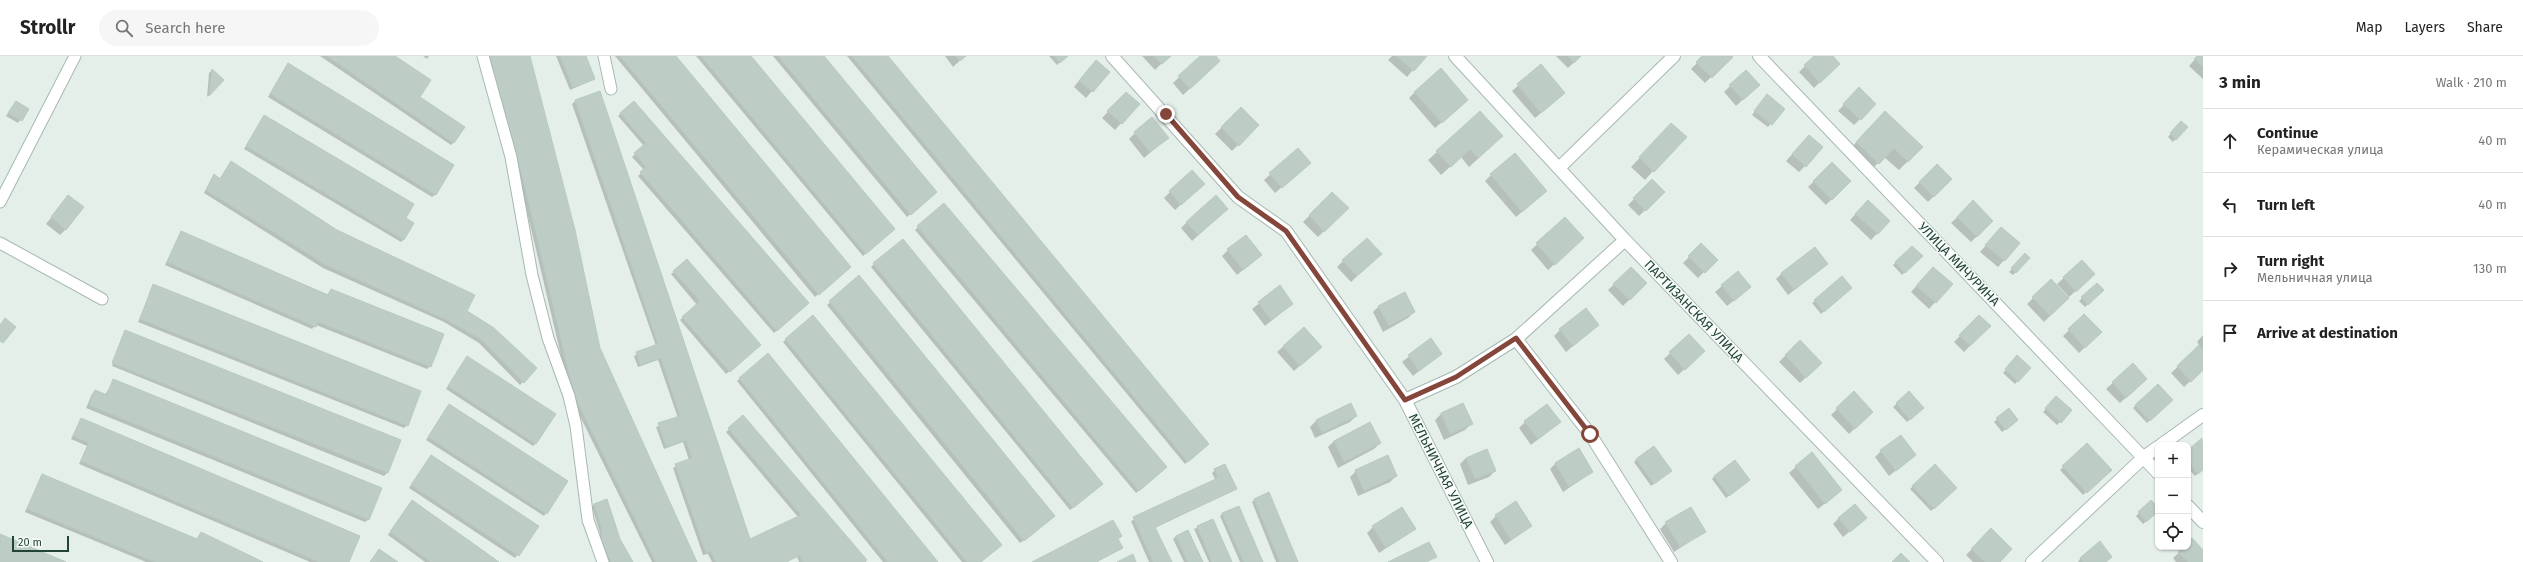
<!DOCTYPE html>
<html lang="en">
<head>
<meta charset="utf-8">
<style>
  body { margin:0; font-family:"Fira Sans",sans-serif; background:#f6f6f6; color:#222 }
  .controls { position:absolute; right:12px; bottom:12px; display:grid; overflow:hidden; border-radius:8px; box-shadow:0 1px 3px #0004 }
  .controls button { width:36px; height:36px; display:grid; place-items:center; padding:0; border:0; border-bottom:1px solid #e0e0e0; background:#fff; color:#222; font:20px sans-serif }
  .scale { position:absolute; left:12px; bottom:10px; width:57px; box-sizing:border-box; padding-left:4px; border:2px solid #224337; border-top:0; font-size:11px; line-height:14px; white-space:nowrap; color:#224337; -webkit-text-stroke:3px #f6fbf8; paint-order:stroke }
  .stop { position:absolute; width:12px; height:12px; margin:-9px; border:3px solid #84463a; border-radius:50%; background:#fff }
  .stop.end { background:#84463a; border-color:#fff; box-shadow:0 1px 4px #0008 }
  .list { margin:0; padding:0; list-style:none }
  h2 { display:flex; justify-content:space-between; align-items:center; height:52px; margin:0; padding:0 16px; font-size:17px }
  h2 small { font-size:13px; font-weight:400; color:#767676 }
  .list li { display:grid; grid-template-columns:26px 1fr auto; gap:12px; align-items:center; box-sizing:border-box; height:64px; padding:0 16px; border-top:1px solid #e0e0e0 }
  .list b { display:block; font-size:15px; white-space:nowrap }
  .list p { margin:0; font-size:13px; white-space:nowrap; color:#767676 }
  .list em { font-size:13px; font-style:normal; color:#767676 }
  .icon { flex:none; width:22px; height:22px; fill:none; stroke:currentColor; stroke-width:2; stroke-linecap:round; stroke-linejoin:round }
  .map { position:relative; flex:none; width:2203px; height:506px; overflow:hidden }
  header { display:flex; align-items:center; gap:24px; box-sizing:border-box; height:56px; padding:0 20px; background:#fff; border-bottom:1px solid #e0e0e0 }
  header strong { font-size:19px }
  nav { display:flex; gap:22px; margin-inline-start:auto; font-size:14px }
  .search { width:280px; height:36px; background:#f6f6f6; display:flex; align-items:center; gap:10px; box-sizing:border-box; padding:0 14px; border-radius:22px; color:#767676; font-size:15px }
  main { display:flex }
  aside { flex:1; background:#fff }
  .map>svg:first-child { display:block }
</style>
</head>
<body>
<header>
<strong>Strollr</strong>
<div class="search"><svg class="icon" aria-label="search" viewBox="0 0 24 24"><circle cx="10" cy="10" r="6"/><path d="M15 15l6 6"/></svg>Search here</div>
<nav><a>Map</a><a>Layers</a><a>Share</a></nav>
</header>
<main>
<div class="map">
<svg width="2203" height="506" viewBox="0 0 2203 506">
  <rect width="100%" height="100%" fill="#e5efea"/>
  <path fill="#0003" d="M320 0H394L418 41 454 86 451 89Z
    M423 0H429L427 3Z
    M486 0H529L599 292 696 506H652L571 342 521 130Z
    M556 0H585L594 23 570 34Z
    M615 0H675L847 213 815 241Z
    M696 0H750L891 176 863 200Z
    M773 0H822L933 139 907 161Z
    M847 0H887L1205 391 1185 408Z
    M945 0H965L953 11Z
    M1049 0H1067L1057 9Z
    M1142 0H1169L1155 14Z
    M1201 0H1215L1213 11 1183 39 1173 27Z
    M1392 0H1425L1407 21 1388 4Z
    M1556 0H1581L1568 12Z
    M1704 0H1730L1731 1 1705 27 1691 13Z
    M1815 0H1832L1839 7 1814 32 1799 16Z
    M2198 0H2203V23L2189 10Z
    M1541 9 1558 43 1535 62 1512 35Z
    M286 11 453 109 435 139 432 141 268 41Z
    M1090 11 1108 16 1086 42 1074 31Z
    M212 14 223 24 207 41 209 17Z
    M1730 30 1752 35 1736 50 1724 36Z
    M1415 36 1461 50 1435 72 1409 42Z
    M1853 39 1875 48 1854 69 1838 55Z
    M1120 43 1138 48 1115 74 1102 62Z
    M1764 43 1783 53 1768 71 1752 59Z
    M575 45 750 484 798 461 726 376 743 361 864 506H799L797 501 787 506H712L708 498 703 499 673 412 689 404 683 386 664 393 656 371 678 362 658 304 638 311 634 300 656 290 572 48Z
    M16 46 28 53 18 67 6 60Z
    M1241 52 1258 69 1232 95 1215 78Z
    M621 57 805 250 774 277 638 120 644 114 632 101 644 90 618 60Z
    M264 61 404 162V183L401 186 244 93Z
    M1876 65 1922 91 1899 114 1884 101 1869 116 1848 95Z
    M2181 66 2186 71 2173 86 2168 81Z
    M1135 77 1167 82 1144 102 1129 83Z
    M1663 77 1653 115 1645 124 1631 111Z
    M1803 86 1805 110 1799 116 1786 105Z
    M1493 89 1469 111 1461 101 1441 119 1428 104 1437 96Z
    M1298 94 1303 113 1275 137 1264 124Z
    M1832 108 1849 125 1826 149 1808 131Z
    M1937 109 1950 124 1928 146 1914 132Z
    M214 119 336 175 466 256 536 312 520 329 479 287 444 266 323 212 204 137Z
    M1491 119 1546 135 1516 161 1485 125Z
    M1652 125 1664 136 1639 160 1628 149Z
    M1197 134 1175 154 1164 142 1170 136Z
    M1332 137 1347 152 1318 181 1303 166Z
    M68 141 66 173 60 179 46 168Z
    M1973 146 1992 165 1971 186 1951 167Z
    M1862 151 1889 165 1871 184 1850 164Z
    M1227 153 1192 185 1181 172 1187 166Z
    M1565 162 1577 188 1548 214 1531 194Z
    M918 171 1163 414 1136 437 915 174Z
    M2001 172 2019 187 1998 211 1980 196Z
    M181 176 327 239 331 234 430 310 427 313 316 269 312 273 165 209Z
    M1701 189 1716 204 1698 222 1683 207Z
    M1912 191 1921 200 1902 219 1893 209Z
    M1228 194 1261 199 1237 219 1222 200Z
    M2025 199 2029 202 2013 219 2009 216Z
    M1374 204 1351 226 1337 211 1343 205Z
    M2082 205 2088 224 2069 241 2057 228Z
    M874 208 1099 431 1070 454 871 211Z
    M1827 208 1788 239 1776 223 1782 217Z
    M1631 212 1646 227 1623 250 1608 234Z
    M674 216 757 292 726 318 680 264 697 249 671 218Z
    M1737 217 1743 237 1727 250 1715 236Z
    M1927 218 1951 228 1929 253 1911 236Z
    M859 221 1051 463 1020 487 827 249Z
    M2051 225 2068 242 2044 266 2027 248Z
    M2097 228 2102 234 2085 251 2079 245Z
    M153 230 407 369 404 372 138 266Z
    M1280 231 1292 248 1265 270 1252 253Z
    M1848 235 1821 258 1812 247 1815 245Z
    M1379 250 1414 256 1408 262 1383 276 1373 256Z
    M813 260 981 506H962L783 286Z
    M1979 260 1989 270 1964 296 1954 286Z
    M2084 260 2094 282 2079 297 2063 280Z
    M1598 269 1566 296 1554 280 1560 274Z
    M1304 272 1314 297 1294 315 1277 296Z
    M125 275 400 385 387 417 384 420 112 310Z
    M1689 279 1698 301 1678 319 1664 303Z
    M2203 279V313L2184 331 2171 317 2200 290 2197 286Z
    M1431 283 1441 297 1413 320 1402 306Z
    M1800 285 1821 307 1800 327 1779 306Z
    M768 298 937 506H883L737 325Z
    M2017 301 2029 312 2015 328 2003 317Z
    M465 304 536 387 533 390 446 333Z
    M2133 308 2140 329 2120 347 2106 333Z
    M114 324 380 433 368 464 365 466 86 352 92 338 95 335 105 339Z
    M2158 329 2171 344 2147 367 2133 352Z
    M1854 337 1866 362 1849 378 1831 359Z
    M1909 337 1923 352 1907 366 1893 351Z
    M2056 341 2071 354 2057 369 2043 356Z
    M1351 348 1356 360 1350 366 1315 382 1310 371 1316 365Z
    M447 352 546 457 544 460 426 384Z
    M2008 353 2014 367 2002 376 1994 366Z
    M1441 358 1471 368 1465 374 1444 384 1435 364Z
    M81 363 348 506H310L79 408 87 390 71 383Z
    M1525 366H1560L1531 389 1519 372Z
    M1369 367 1380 387 1374 393 1338 412 1328 391 1334 385Z
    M2202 384 2203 413 2195 420 2188 412V396Z
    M2087 389 2110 414 2083 439 2060 414Z
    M1881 395 1915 399 1889 420 1875 401Z
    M1811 398 1834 440 1818 453 1789 417Z
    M1466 402 1495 415 1489 421 1468 429 1460 408Z
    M429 403 537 470 515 502 409 432Z
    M1637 403 1667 418 1651 430 1634 406Z
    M1556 407 1592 416 1563 436 1550 413Z
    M1934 410 1955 432 1931 455 1910 433Z
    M1215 414 1236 433 1155 472 1170 506H1149L1131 465 1216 425 1212 417Z
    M1356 415 1396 420 1390 426 1358 440 1350 421Z
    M42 419 196 484 201 478 261 506H146L25 456Z
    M1715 420 1746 427 1726 442 1712 423Z
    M1254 444 1297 506H1276L1252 446Z
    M2151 445 2158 455 2143 468 2136 460Z
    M409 448 497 506H425L388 479Z
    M594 448 619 484 632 506H607L599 490 600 477 592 451Z
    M1223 457 1262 506H1240L1220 460Z
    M1496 460 1531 470 1505 489 1490 466Z
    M1839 462H1866L1843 481 1833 468Z
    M1212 464 1231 506H1209L1194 473Z
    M1666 467 1704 476 1674 496 1660 473Z
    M1373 471 1414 473 1379 497 1367 477Z
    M1991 474 1998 506H1973L1966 499Z
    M1176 480 1202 506H1184L1173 483Z
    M1118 483 1121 492 1097 506H1034Z
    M2099 487 2105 506H2078L2080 503Z
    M2188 488 2203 495V506H2176L2173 502 2185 491H2188Z"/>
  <path fill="#bdcdc5" stroke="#b7cac0" d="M327 0H395L431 24 420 41 465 71 454 87Z
    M489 0H530L575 174 600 292 697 506H656L574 339 524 127Z
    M560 0H586L595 23 573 32Z
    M620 0H676L851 211 819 239Z
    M701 0H751L895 173 866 198Z
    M778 0H824L937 136 911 159Z
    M852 0H888L1209 388 1188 406Z
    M955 0H966L960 5Z
    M1054 0H1068L1060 7Z
    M1154 0H1171L1162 8Z
    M1200 0H1216L1220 5 1190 33 1178 20Z
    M1396 0H1427L1414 15Z
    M1568 0H1581L1574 7Z
    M1702 0H1731L1733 1 1712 22 1696 6Z
    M1814 0H1833L1840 8 1820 27 1804 9Z
    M2197 0H2203V11L2194 3Z
    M1096 4 1110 16 1093 36 1079 25Z
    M288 7 454 109 436 139 270 38Z
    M1541 8 1565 37 1541 57 1517 28Z
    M1441 12 1468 44 1442 67 1414 36Z
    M212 13 224 24 209 40Z
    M1746 14 1760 29 1743 44 1729 29Z
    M1859 31 1876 48 1861 64 1843 48Z
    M600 35 750 483 801 459 728 372 743 359 867 504 865 506H803L800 499 786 506H716L711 495 706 497 675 408 692 402 686 384 666 391 658 367 680 360 661 302 640 309 636 296 658 288 575 44Z
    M1126 36 1140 48 1122 68 1107 55Z
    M1767 38 1785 53 1772 69 1754 55Z
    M16 45 29 53 22 65 8 57Z
    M634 45 809 247 777 275 640 116 646 111 634 97 646 87 620 57Z
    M1241 51 1259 69 1239 90 1221 71Z
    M1480 55 1503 80 1478 102 1470 93 1451 111 1436 95Z
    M1885 55 1923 91 1908 106 1894 92 1879 108 1856 86Z
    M264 59 414 148 406 162 414 167 404 184 246 90Z
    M1152 61 1169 82 1150 96 1134 76Z
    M2181 65 2188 71 2176 84 2170 77Z
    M1671 67 1687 81 1654 116 1639 101Z
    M1809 79 1823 91 1806 111 1792 98Z
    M1298 92 1311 107 1282 132 1269 117Z
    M1515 97 1547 135 1522 156 1490 118Z
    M231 105 337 174 475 239 467 255 494 272 537 312 524 327 482 284 447 264 326 209 206 134 214 118 220 123Z
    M1832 106 1851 125 1832 144 1813 125Z
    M1937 108 1952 123 1934 141 1919 126Z
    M1192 114 1205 128 1181 149 1169 135Z
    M1652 123 1665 136 1646 155 1633 142Z
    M1332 136 1349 152 1324 176 1309 159Z
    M68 139 84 151 66 174 51 161Z
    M1216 139 1228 153 1198 179 1186 166Z
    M1868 144 1890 165 1878 178 1855 158Z
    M1973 144 1993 165 1977 181 1957 161Z
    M944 147 1167 411 1139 435 917 170Z
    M1565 161 1584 182 1555 209 1536 187Z
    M2001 171 2020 187 2005 205 1985 189Z
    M181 175 328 239 331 233 444 278 431 311 318 266 316 271 167 206Z
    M1246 179 1262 199 1243 214 1227 193Z
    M1367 182 1382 198 1357 220 1342 204Z
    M903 183 1103 428 1073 452 873 207Z
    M1701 187 1718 204 1705 217 1688 200Z
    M1912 190 1923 200 1905 217 1895 206Z
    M1815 191 1828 208 1794 234 1781 217Z
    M2025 197 2030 202 2016 217 2011 212Z
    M687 203 761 289 730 316 682 261 700 245 673 215Z
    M2082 204 2095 218 2076 236 2063 221Z
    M1631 211 1647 227 1630 244 1613 228Z
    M1933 211 1953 228 1936 247 1916 230Z
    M1738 215 1751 231 1734 245 1721 229Z
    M859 219 1055 460 1024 485 829 245Z
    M1842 220 1852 232 1824 256 1814 244Z
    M2051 223 2069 242 2050 260 2032 241Z
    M2097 227 2104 234 2088 249 2081 241Z
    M153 228 421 335 408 370 140 263Z
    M1280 229 1293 248 1271 264 1258 246Z
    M1405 236 1415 256 1389 270 1378 250Z
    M1586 252 1599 269 1573 290 1559 273Z
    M2084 258 2102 276 2085 292 2068 273Z
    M813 259 1002 489 981 506H967L785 283Z
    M1979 259 1991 270 1970 290 1959 279Z
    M5 262 16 271 3 287 0 285V269Z
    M1304 271 1322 291 1300 310 1283 290Z
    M125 274 401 384 388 417 112 307Z
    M1689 278 1705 295 1685 314 1669 296Z
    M1431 282 1442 298 1419 315 1408 299Z
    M1800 284 1822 307 1806 322 1785 299Z
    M2199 289 2203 294V314L2191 326 2177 310Z
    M768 297 938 506H888L739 322Z
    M2017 299 2031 312 2018 326 2005 313Z
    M467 300 556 358 536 388 448 330Z
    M2133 307 2147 323 2126 342 2112 326Z
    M113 323 382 432 369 464 89 349 95 334 107 339Z
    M2158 328 2173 344 2150 365 2135 349Z
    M1854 335 1873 356 1855 373 1836 352Z
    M1909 335 1924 352 1910 364 1896 347Z
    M2056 340 2072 354 2061 367 2045 352Z
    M1351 347 1357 360 1322 377 1316 364Z
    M1463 347 1473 368 1450 378 1441 357Z
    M449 348 568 425 547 458 428 381Z
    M1547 348 1561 366 1538 383 1524 365Z
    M2009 352 2018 364 2006 374 1996 362Z
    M81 362 360 480 349 506H319L81 405 89 387 73 380Z
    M1370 366 1381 387 1344 406 1334 385Z
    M1901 379 1916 399 1896 415 1880 394Z
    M2202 382 2203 414 2198 418 2188 406V394Z
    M2087 387 2112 414 2087 437 2062 410Z
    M1654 390 1672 415 1654 428 1636 403Z
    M1579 392 1593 416 1569 431 1555 407Z
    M1487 393 1496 415 1475 423 1466 402Z
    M1812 396 1842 434 1825 448 1795 410Z
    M431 399 539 470 519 500 411 429Z
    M1388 399 1397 420 1364 435 1355 414Z
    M1735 404 1750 424 1729 440 1714 420Z
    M1225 408 1237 433 1155 471 1172 506H1153L1133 461 1218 422 1214 413Z
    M1935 408 1957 432 1934 453 1912 430Z
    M42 418 197 483 201 476 263 506H155L27 453Z
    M1269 436 1298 506H1280L1254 443Z
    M607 443 620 483 633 506H611L601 487 602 474 594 448Z
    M412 444 499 506H431L390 476Z
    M2151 444 2158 451V456L2146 466 2138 456Z
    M1516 445 1532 470 1511 484 1495 459Z
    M1855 448 1867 462 1850 476 1838 462Z
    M1239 450 1263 506H1244L1222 457Z
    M1402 451 1416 473 1386 492 1372 470Z
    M1691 451 1706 476 1680 491 1665 466Z
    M1213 463 1232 506H1212L1197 470Z
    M1113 464 1122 480 1118 483 1123 492 1096 506H1032Z
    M1991 472 2012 493 2000 506H1985L1971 493Z
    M1188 474 1203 506H1188L1176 480Z
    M0 478 66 506H0Z
    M2192 482 2203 494V506H2188L2178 496 2183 491H2188V486Z
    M2100 485 2112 501 2106 506H2083L2080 502Z
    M1429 486 1437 501 1426 506H1388Z
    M379 493 398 506H370Z
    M1901 497 1910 506H1892Z
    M1133 498 1136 506H1117Z"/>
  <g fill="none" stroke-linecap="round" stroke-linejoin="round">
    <g stroke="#a7b8b1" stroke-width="13">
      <path id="service" d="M483 0 511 101 532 219 548 282 569 340 576 370 588 464 603 506
        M604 0 611 33
        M0 146 75 0
        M0 187 102 243"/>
    </g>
    <g stroke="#a7b8b1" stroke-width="14">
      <path id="minor" d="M1112 0 1238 141 1286 175 1405 344 1487 506
        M1455 0 1625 184 1937 506
        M1759 0 2158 417
        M1559 112 1674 0
        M1516 283 1590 378 1671 506
        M1405 344 1456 321 1516 283 1625 184
        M2161 389 2203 359
        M2188 450 2203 466
        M2032 506 2144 401 2158 391"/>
    </g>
    <use href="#service" stroke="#fff" stroke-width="11"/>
    <use href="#minor" stroke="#fff" stroke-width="12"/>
  </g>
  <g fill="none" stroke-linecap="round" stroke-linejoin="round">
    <path stroke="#84463a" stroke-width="5" d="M1166 58 1238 141 1286 175 1405 344 1456 321 1516 282 1590 378"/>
  </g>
  <g text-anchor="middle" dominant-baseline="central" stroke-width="3" stroke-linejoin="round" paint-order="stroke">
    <g font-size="13" fill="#224337" stroke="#f6fbf8">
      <text transform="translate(1959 208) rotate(46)">УЛИЦА МИЧУРИНА</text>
      <text transform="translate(1694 255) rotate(46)">ПАРТИЗАНСКАЯ УЛИЦА</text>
      <text transform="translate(1441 415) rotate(63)">МЕЛЬНИЧНАЯ УЛИЦА</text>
    </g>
  </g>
</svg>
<div class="controls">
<button>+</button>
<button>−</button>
<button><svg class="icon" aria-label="locate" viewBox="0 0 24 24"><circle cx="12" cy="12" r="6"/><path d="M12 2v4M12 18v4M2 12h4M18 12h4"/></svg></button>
</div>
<div class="scale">20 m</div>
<div class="stop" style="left:1590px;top:378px"></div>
<div class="stop end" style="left:1166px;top:58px"></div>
</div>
<aside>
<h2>3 min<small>Walk · 210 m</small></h2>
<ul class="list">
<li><svg class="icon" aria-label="ahead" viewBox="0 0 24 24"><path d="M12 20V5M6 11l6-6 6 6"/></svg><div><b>Continue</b><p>Керамическая улица</p></div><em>40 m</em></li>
<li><svg class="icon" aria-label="left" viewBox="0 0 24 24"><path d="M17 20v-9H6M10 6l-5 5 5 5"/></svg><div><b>Turn left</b></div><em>40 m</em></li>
<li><svg class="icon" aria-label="right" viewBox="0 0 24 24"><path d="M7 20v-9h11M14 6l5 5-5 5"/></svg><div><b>Turn right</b><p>Мельничная улица</p></div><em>130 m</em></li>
<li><svg class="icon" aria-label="arrive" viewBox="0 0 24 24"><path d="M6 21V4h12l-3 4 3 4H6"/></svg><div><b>Arrive at destination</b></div></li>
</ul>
</aside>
</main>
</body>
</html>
